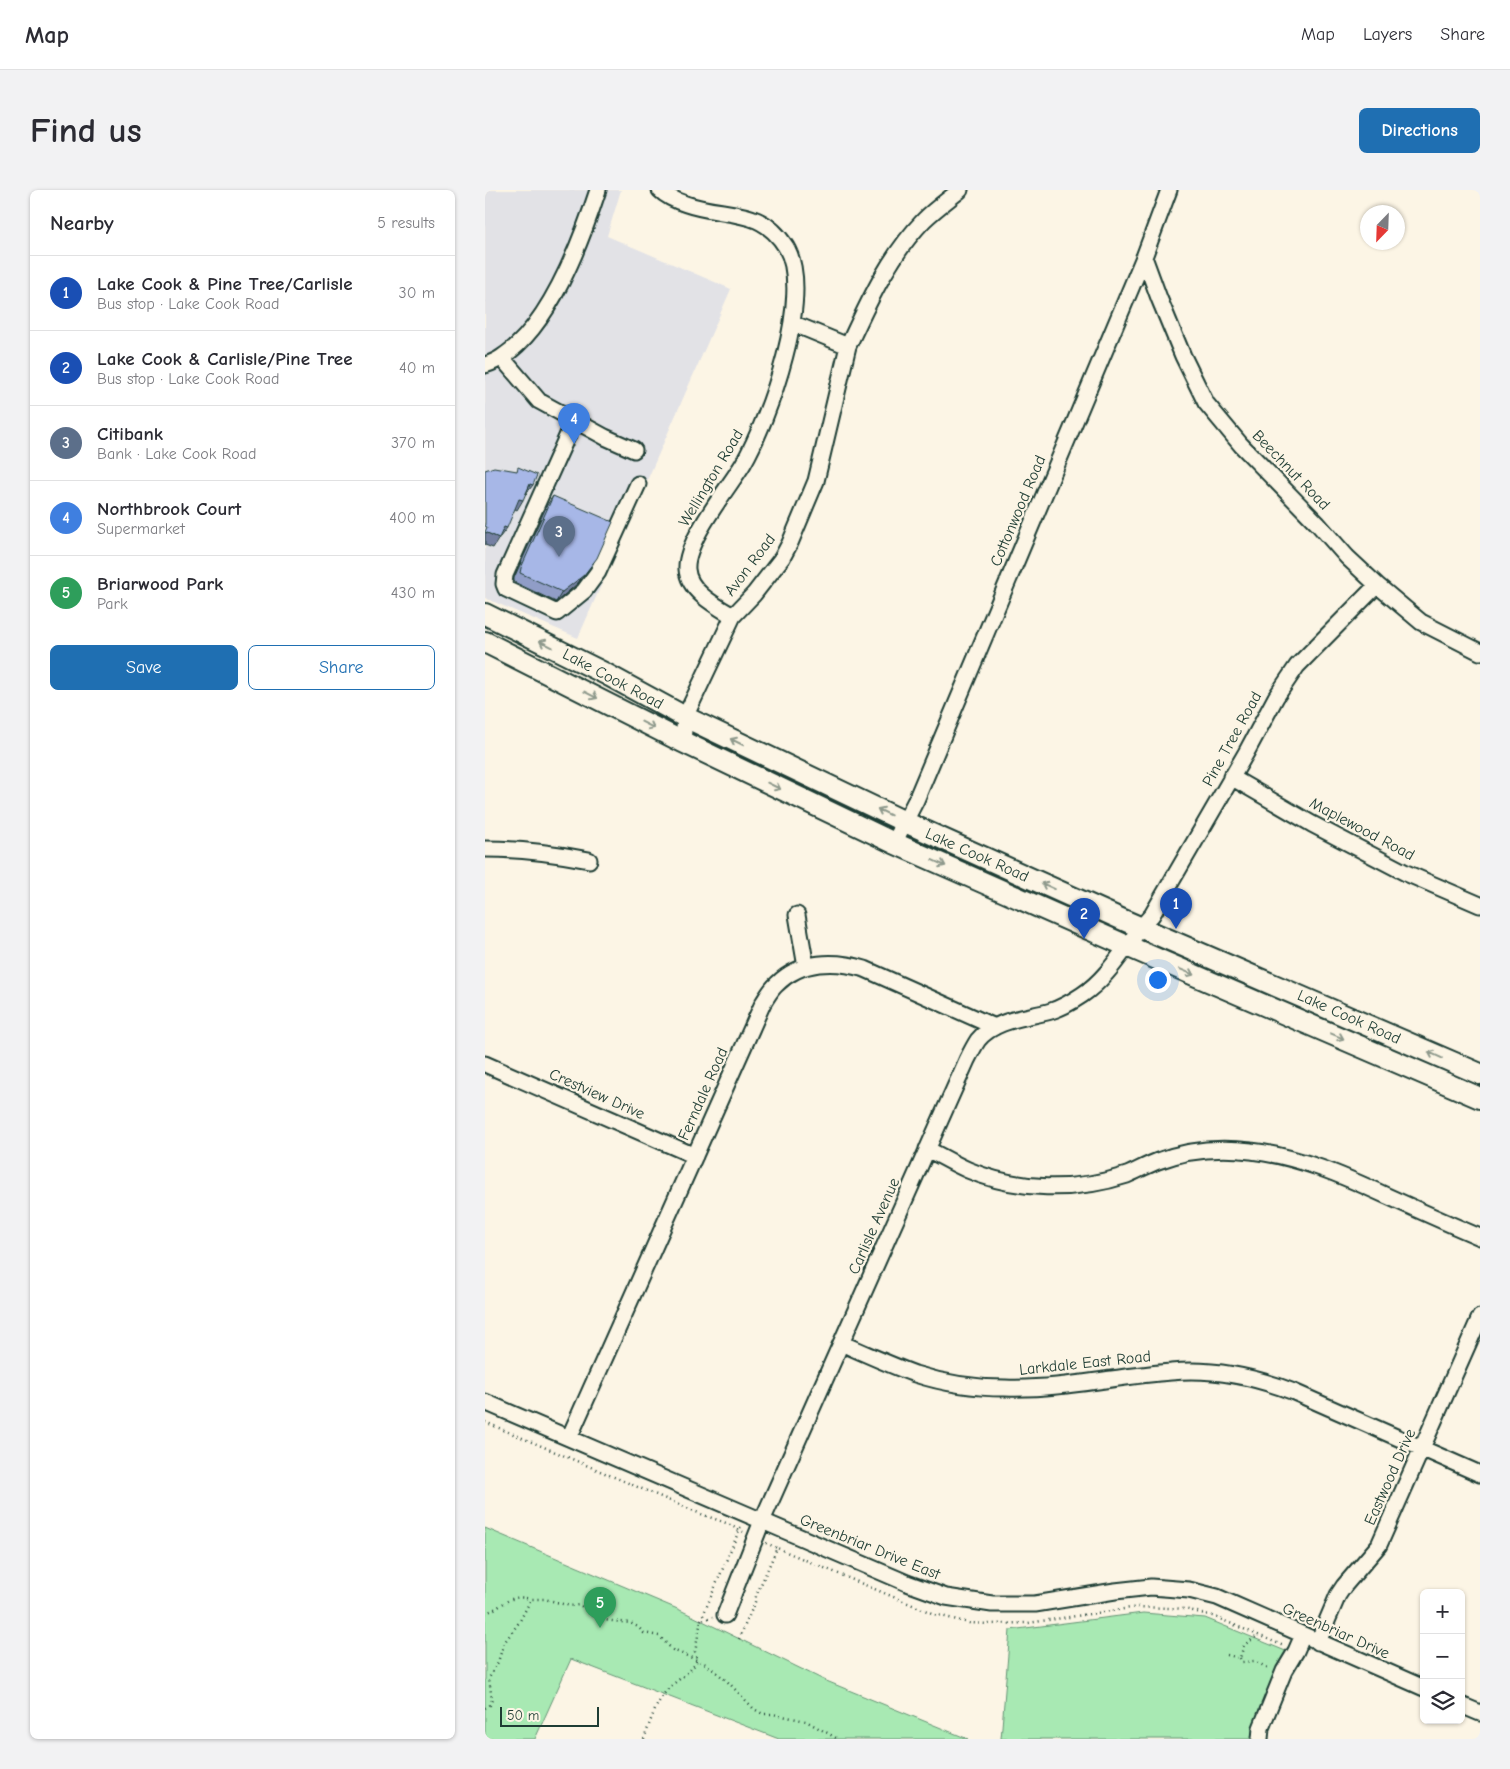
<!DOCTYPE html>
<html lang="en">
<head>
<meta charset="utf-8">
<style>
  body { margin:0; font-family:"Comic Neue",sans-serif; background:#f2f2f3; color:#2b2b33 }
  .controls { position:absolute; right:15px; bottom:15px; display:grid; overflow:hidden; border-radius:8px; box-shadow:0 1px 4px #0004 }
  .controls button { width:45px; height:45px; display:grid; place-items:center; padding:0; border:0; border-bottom:1px solid #e1e1e2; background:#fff; color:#2b2b33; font:25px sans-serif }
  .compass { position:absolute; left:875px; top:15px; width:45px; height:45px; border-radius:50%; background:#fff; box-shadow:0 1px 4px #0004; rotate:203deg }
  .scale { position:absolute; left:15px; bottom:12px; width:99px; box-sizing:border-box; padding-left:5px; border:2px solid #1f3d34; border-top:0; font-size:14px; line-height:18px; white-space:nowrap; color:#1f3d34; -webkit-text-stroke:4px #fcf5e5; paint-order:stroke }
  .you { position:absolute; left:672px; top:789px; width:18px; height:18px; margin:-12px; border:4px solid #fff; border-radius:50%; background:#1a73e8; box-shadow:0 0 0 8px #1a73e833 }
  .badge { display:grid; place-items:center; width:32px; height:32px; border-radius:50%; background:#1f6fb2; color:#fff; font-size:16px; font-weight:700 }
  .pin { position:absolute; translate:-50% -41px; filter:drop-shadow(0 1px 2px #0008) }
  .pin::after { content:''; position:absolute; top:26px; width:18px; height:15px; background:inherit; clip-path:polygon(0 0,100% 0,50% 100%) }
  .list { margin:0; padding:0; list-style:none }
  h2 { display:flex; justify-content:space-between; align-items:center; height:65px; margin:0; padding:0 20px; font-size:21px }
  h2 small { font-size:16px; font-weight:400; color:#7c7c81 }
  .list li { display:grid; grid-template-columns:32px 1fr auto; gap:15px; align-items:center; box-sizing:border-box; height:75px; padding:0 20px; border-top:1px solid #e1e1e2 }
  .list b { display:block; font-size:19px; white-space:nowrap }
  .list p { margin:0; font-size:16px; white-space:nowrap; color:#7c7c81 }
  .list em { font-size:16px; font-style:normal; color:#7c7c81 }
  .actions { display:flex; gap:10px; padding:15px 20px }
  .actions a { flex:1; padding:11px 0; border:1px solid #1f6fb2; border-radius:8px; text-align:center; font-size:18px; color:#1f6fb2 }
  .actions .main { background:#1f6fb2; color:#fff }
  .icon { flex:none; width:28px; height:28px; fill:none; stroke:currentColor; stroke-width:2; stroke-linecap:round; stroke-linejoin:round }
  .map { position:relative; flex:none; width:995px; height:1549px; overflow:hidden; border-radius:8px }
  header { display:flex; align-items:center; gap:30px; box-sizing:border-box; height:70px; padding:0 25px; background:#fff; border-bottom:1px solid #e1e1e2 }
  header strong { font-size:24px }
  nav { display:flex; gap:28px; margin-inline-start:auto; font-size:18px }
  .intro { display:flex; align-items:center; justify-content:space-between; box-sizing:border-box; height:120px; padding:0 30px }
  h1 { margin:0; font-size:35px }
  .button { padding:12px 22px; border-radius:8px; background:#1f6fb2; color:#fff; font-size:18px; font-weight:700 }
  main { display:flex; gap:30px; padding:0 30px }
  aside { flex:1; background:#fff; border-radius:8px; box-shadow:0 1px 4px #0004 }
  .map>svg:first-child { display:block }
</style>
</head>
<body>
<header>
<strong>Map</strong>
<nav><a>Map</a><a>Layers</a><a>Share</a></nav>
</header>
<div class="intro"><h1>Find us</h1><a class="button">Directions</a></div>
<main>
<aside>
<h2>Nearby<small>5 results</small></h2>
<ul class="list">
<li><span class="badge" style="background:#1a4fb4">1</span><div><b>Lake Cook &amp; Pine Tree/Carlisle</b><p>Bus stop · Lake Cook Road</p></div><em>30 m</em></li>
<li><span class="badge" style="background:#1a4fb4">2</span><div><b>Lake Cook &amp; Carlisle/Pine Tree</b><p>Bus stop · Lake Cook Road</p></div><em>40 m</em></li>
<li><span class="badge" style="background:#5c6f8a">3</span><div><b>Citibank</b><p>Bank · Lake Cook Road</p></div><em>370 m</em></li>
<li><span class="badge" style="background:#3f7fe0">4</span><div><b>Northbrook Court</b><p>Supermarket</p></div><em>400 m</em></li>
<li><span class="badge" style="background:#2e9e5b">5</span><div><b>Briarwood Park</b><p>Park</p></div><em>430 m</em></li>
</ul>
<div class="actions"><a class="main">Save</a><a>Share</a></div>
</aside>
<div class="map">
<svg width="995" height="1549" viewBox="0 0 995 1549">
  <rect width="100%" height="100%" fill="#fcf5e5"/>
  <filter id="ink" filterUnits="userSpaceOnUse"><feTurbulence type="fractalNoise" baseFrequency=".02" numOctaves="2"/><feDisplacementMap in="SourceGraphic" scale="10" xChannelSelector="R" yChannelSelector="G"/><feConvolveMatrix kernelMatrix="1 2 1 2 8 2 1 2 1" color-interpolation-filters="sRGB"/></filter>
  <g filter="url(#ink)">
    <path fill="#e2e2e6" d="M0 0H136L122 46 246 99 93 448 0 408Z"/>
    <path fill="#a8e9b3" stroke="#649374" d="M0 1338 195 1420 339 1490 483 1549H294L86 1469 50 1549H0Z
      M658 1423 720 1428 803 1462 769 1549H516L525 1440Z"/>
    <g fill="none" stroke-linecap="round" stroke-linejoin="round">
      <g stroke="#1f3d34" stroke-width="19">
        <path id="minor" d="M175 0C182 7 192 11 201 14 241 28 276 16 301 57 329 104 284 229 258 274 243 299 200 351 202 379 203 401 231 416 248 426
          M659 67 674 108 698 166 721 213 756 255 833 334 862 367 892 395 936 432 995 462
          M363 156C384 111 404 66 439 30 450 19 463 10 475 0
          M17 168 54 211 120 247 149 260
          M0 175C6 173 12 171 17 167 65 136 96 52 113 0
          M89 231 20 385 19 394 21 399 72 423 99 401 113 382 153 294
          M198 552 200 527 248 426 269 404 297 368 305 353 331 291 363 156 307 133
          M746 587 827 634 921 683 995 715
          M409 653 431 610 659 67 684 0
          M0 659C36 659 68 663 104 670
          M312 725 321 777
          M0 874 210 966
          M442 959C456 966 469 974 483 980 533 1001 590 1002 642 985 652 981 662 975 673 971 702 960 735 957 766 961 813 966 859 986 902 1006 933 1020 964 1034 995 1047
          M356 1153C381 1164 405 1175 430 1184 458 1193 491 1198 520 1198 576 1200 631 1186 686 1182 728 1178 770 1187 809 1202L995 1284
          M0 1212 422 1393 461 1407 507 1414H550L630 1401 666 1397 704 1400 732 1407 939 1498
          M84 1248 278 813C282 807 286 799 292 794 316 770 350 770 380 779L510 837
          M240 1425 277 1331 482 870C485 864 489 856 493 850 510 829 542 828 566 821 576 818 588 811 597 805 627 785 643 750 667 725L761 563 791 507 812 476 892 395
          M833 1452 853 1405 859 1396 894 1355 995 1127
          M976 1515 995 1523
          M775 1549 776 1538 799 1481 811 1461 818 1445"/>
      </g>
      <g stroke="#1f3d34" stroke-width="24">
        <path id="major" d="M0 424 121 484 200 527 420 632 636 729 995 884
          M0 452 198 552 409 653 642 756 995 908"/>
      </g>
      <path stroke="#1f3d34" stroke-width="2.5" stroke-dasharray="1 4" stroke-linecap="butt" d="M0 1232 216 1324 241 1333 258 1342
        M281 1353 292 1358
        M0 1423C20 1417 22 1403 46 1409
        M216 1430 256 1336
        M254 1449 270 1412 271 1406 292 1358 449 1424 484 1433 504 1434 543 1433 653 1417 685 1418 700 1419 728 1426 799 1456
        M742 1465 755 1468 759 1455 774 1445
        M755 1468 757 1472 769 1471 785 1479
        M0 1518 5 1515 7 1510 4 1488 13 1472 19 1453 35 1431 46 1409H60L85 1416 95 1415 107 1425 118 1430 145 1433 153 1437 159 1443 174 1446 188 1460 221 1474 242 1491 269 1519 278 1524H288L321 1531 353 1549
        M159 1549C165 1533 171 1511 184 1498 194 1488 206 1483 212 1470L210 1462 216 1430 228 1427"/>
      <use href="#minor" stroke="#fcf5e5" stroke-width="15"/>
      <use href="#major" stroke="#fcf5e5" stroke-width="20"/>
    </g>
    <path fill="#909dc7" stroke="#1f3d34" d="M68 306 105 377 92 394 71 412 29 392V388L62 315Z"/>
    <path fill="#7580a2" stroke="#1f3d34" d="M45 294 48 295 41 304Z
      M34 309 38 310 32 320 28 318Z
      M19 337 22 338 15 347 12 346Z
      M0 342 14 348 8 358 0 355Z
      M105 377 92 394 71 412 77 402Z"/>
    <path fill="#a7b7e7" stroke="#1f3d34" d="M9 277 32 281 33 277 52 285 48 295 45 294 38 310 34 309 22 338 19 337 14 348 0 342 2 337 0 336V280Z
      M68 306 128 332 112 368 99 385 77 402 35 383 36 378Z"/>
    <defs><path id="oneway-shaft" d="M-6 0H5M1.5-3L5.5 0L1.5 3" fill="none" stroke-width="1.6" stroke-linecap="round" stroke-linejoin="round" transform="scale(1.25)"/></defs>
    <g stroke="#8e998c">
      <use href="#oneway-shaft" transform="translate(61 454) rotate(-153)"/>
      <use href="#oneway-shaft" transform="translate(106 505) rotate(27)"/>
      <use href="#oneway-shaft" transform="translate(163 535) rotate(27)"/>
      <use href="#oneway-shaft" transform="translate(252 552) rotate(-154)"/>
      <use href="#oneway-shaft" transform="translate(289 596) rotate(26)"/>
      <use href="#oneway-shaft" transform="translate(399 622) rotate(-154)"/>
      <use href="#oneway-shaft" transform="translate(454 673) rotate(24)"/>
      <use href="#oneway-shaft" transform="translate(563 696) rotate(-156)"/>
      <use href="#oneway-shaft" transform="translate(702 782) rotate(23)"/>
      <use href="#oneway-shaft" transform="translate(852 846) rotate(23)"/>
      <use href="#oneway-shaft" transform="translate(950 865) rotate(-156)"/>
    </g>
  </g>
  <g text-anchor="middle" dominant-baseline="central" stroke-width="4.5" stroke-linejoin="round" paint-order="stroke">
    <g font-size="16" fill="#1f3d34" stroke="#fcf5e5">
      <text transform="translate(806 280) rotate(46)">Beechnut Road</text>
      <text transform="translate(226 288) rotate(-59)">Wellington Road</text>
      <text transform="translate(533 321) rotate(-67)">Cottonwood Road</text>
      <text transform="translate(265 375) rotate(-53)">Avon Road</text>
      <text transform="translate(128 489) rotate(28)">Lake Cook Road</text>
      <text transform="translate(747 549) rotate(-61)">Pine Tree Road</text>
      <text transform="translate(877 639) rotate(28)">Maplewood Road</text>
      <text transform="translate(492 665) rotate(24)">Lake Cook Road</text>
      <text transform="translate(864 827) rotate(24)">Lake Cook Road</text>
      <text transform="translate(112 904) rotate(24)">Crestview Drive</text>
      <text transform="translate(218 904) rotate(-66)">Ferndale Road</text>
      <text transform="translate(389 1036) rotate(-66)">Carlisle Avenue</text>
      <text transform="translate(600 1173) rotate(-6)">Larkdale East Road</text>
      <text transform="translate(905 1287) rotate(-66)">Eastwood Drive</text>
      <text transform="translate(385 1357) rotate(22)">Greenbriar Drive East</text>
      <text transform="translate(851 1441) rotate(24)">Greenbriar Drive</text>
    </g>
  </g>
</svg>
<div class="controls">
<button>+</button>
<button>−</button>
<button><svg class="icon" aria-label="layers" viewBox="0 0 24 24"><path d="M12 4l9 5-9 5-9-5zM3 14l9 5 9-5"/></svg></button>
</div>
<svg class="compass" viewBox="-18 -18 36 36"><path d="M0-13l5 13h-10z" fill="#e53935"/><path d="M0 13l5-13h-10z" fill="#7c7c81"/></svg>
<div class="scale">50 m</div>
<div class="you"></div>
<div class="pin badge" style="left:691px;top:739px;background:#1a4fb4">1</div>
<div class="pin badge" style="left:599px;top:749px;background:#1a4fb4">2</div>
<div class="pin badge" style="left:74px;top:367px;background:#5c6f8a">3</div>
<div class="pin badge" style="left:89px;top:254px;background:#3f7fe0">4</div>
<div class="pin badge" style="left:115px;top:1438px;background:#2e9e5b">5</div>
</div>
</main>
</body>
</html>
